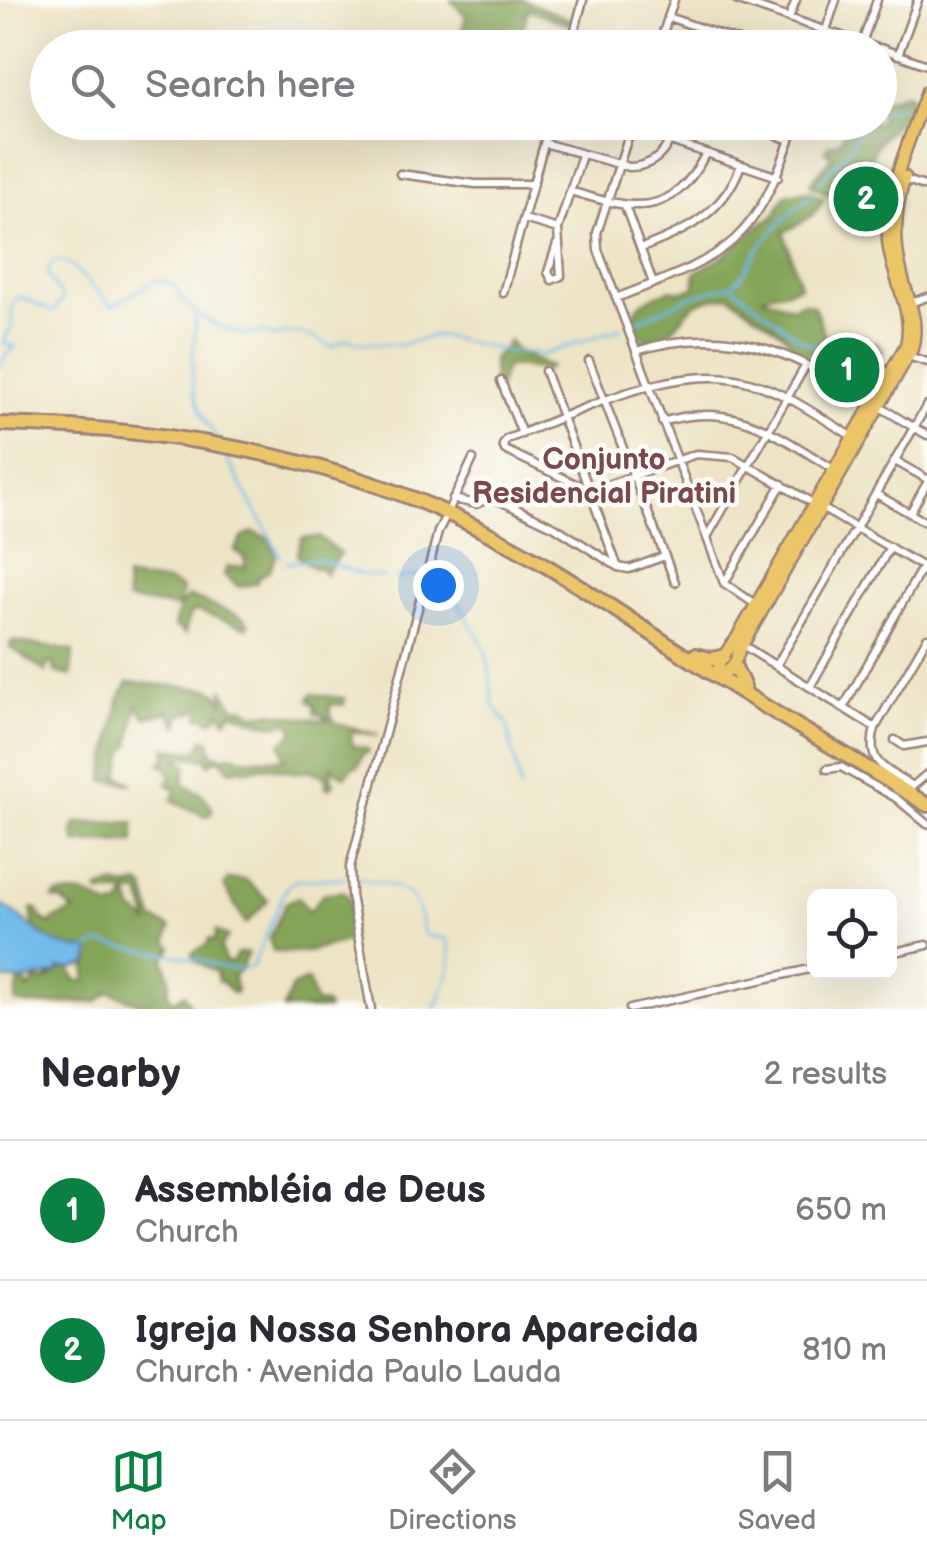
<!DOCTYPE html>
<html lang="en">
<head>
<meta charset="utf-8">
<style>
  body { margin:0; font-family:"Balsamiq Sans",sans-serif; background:#f7f7f7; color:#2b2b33 }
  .controls { position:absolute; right:30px; bottom:30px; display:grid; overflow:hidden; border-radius:15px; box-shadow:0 10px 40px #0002 }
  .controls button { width:90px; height:90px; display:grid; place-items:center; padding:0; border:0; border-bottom:2px solid #e1e1e2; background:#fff; color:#2b2b33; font:50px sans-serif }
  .you { position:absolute; left:438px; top:585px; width:35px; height:35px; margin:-25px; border:8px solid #fff; border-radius:50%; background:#1a73e8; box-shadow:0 0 0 15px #1a73e833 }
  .badge { display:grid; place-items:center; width:65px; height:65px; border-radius:50%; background:#0b8043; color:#fff; font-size:32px; font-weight:700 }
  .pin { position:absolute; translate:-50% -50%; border:5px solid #fff; box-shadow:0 2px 10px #0006 }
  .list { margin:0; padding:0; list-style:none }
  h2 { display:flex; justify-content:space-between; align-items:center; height:130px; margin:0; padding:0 40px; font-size:42px }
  h2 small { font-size:32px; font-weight:400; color:#7c7c81 }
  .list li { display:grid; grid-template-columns:65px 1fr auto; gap:30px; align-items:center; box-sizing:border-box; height:140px; padding:0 40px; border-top:2px solid #e1e1e2 }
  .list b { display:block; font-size:38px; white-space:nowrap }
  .list p { margin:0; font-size:32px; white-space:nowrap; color:#7c7c81 }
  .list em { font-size:32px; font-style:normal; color:#7c7c81 }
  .icon { flex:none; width:55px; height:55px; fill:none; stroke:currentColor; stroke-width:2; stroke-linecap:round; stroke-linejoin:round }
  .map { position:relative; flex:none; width:927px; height:1009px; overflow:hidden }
  .search { position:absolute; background:#fff; box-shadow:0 10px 40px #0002; left:30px; right:30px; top:30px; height:110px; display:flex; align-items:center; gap:25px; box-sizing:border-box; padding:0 35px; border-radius:55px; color:#7c7c81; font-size:38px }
  .sheet { height:410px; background:#fff }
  nav { display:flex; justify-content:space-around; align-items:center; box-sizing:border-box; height:140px; border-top:2px solid #e1e1e2; background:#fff; font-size:28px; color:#7c7c81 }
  nav a { display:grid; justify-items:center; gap:5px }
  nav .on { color:#0b8043 }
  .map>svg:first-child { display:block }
</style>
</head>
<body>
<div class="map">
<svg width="927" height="1009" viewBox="0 0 927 1009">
  <rect width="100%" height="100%" fill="#fdfcf7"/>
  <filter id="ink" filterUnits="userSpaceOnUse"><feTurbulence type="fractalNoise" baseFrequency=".01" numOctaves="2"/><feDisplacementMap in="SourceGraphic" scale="20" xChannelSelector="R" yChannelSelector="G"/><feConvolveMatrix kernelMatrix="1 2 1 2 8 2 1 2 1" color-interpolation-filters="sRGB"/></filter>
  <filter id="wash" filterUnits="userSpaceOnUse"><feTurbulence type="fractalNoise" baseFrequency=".0048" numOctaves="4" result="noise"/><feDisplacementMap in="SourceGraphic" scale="40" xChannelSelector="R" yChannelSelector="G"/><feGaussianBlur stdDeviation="2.25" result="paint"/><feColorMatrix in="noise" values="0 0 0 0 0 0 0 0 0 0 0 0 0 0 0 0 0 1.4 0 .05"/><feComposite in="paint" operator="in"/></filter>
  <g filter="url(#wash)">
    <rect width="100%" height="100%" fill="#ede4c5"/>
    <path fill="#84a559" stroke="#676242" stroke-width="2.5" d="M451 0H523L572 20 570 25 528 9 519 47H457L466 16Z
      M908 92 916 109 914 113 905 114 877 144 864 174 841 183 831 196 810 184 832 158 825 151 829 145 839 142 850 123 880 122V101Z
      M810 191 824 199C814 218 802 222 784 232L800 286C789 292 768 292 763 297L792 307 804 302 814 306 826 339 838 337 879 344 884 351 877 354 825 351 806 355 791 345 784 334 730 296C721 298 706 298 698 303 676 316 674 346 639 337L632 319C638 298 654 298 671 289L677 292 695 288V273L726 254 761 223 774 216 786 194Z
      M509 340 515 350 550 367 546 370 515 366 505 368 498 390 493 387V357L503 351Z
      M252 532 270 539 276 556 269 571 257 579V583L239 587 224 575 227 567H245V559L235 550 243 537Z
      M319 537 340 553 325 575 322 569 312 567 297 555 302 538Z
      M126 578 168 582 182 589 179 608 188 596 242 617 249 624 247 628 195 610 189 616 185 634 174 626 179 608 127 600Z
      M12 641 73 651 71 676 55 672 54 664 48 663 46 672 10 647Z
      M128 682 210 689 218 693 223 705V690L235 708 242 707 256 714C277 708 306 722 330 719L315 713V706L309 699 312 694 344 698V705L330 704V712L335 723 379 735 351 731 352 745 368 749 369 752 363 754 358 766 351 768 346 776 334 771 332 766 330 772 334 784 329 788 326 787V777L309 770C292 777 281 766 265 767 252 768 250 772 238 767L234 771 229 770 221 760 215 759 209 765 205 758H179V761L187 765 183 783 202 794 212 807V813L206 817 172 800 177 791 167 784 171 776 166 767 160 764 166 758 165 748 194 751 200 748 203 739 210 741 212 753 223 757 232 754 241 758 285 759 281 743 294 733 289 721C273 731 249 718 232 712L226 720 219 711 217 718 210 721 205 717H199L200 708 197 707 194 712 182 714 178 726 169 712 146 718 137 705 130 745 124 752 119 776 133 784 106 781 104 779 119 700Z
      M134 822V842L76 843 73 833 76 823Z
      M228 879 246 880 268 900 246 924 224 886Z
      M113 884 127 887 139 884 145 889 153 919 171 928 167 941 172 948 164 959 170 979 168 994 173 1001 184 994 192 1009H155L109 992 97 1002C67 1001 45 1009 15 1002L19 980 24 981 28 989 36 980H46L63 967 70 969 77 981H86V968L91 958 78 949 54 945 34 929 31 909 36 908 43 920 51 924 53 920 74 911 63 901 53 899 57 895C85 893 88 894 111 908L120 905 125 896H129L133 910 149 923 140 893H99L98 889Z
      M342 891 349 897 351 940 307 952H274L269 939 286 903 298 897 309 912 323 894Z
      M216 931 228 937 220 947 226 963 232 962 238 953H248L241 969 233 976 236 992 232 993 224 983 218 981 216 972 194 960 192 953 207 945 209 939 215 941Z
      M308 980 315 1003 325 1004 328 1009H283L292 987Z"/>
    <path fill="#72bbea" stroke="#5e6d8a" stroke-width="2.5" d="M0 904C35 922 44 949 87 949L91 952 88 964 70 969 60 968 57 973 24 981 0 979Z"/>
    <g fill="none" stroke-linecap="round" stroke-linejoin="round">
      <path stroke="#72bbea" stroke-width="2.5" d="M880 112 902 105
        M819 183 850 148 863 122
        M731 285 797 337 812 345 879 349
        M196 313C194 365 182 391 217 438
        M632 324 690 297 731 285 742 276 758 249 784 219 814 193
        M0 367 5 355 16 347 3 343 12 326V305L19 296 53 312 63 299 47 273 54 260 70 264 112 306 157 280 175 285C178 292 182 301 188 306 204 321 241 341 262 332L272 337C294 328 312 335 332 347L346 339 359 343 400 345 437 335 506 351 542 355 621 328
        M222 450 281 557
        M286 563 318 559 360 574 384 577
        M397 578 423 575
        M433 578 459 604 481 641 488 659 493 704 507 725 521 789
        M357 878C381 883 411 884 419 912 422 921 420 926 426 935L447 939C456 965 445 985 435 1009
        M89 949 99 943C129 948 159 952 189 958 214 962 225 974 252 967L287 887 296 880 346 878"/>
    </g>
  </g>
  <g filter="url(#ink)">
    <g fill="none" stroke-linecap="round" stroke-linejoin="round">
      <g stroke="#9c8278" stroke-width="11">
        <path id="minor" d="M736 0 877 48
          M668 17 759 48
          M789 18 796 0
          M862 43 877 0
          M570 48 583 0
          M658 48 674 0
          M820 48 836 0
          M880 48 927 65
          M898 55 918 0
          M633 122 597 233 598 250 724 583 758 606
          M738 122 790 140
          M631 128 778 177
          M544 143 629 167C647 167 662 158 669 141
          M400 174 475 184H534
          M904 179 927 187
          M570 191C632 210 672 220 706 153
          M625 206 653 283
          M524 219 558 229
          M557 244 548 272 552 280 561 276 558 229 582 155
          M642 248C687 230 723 214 741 165
          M503 293 550 122
          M616 298C733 253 755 245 796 122
          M910 303 927 297
          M636 351C758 313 827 378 927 435
          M908 356 927 362
          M589 361 675 582
          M545 371 617 565
          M501 381 522 434
          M662 422C734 399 776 435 835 470
          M855 438C822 419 789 394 752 383 677 359 578 413 507 439L503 445 505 450 590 491 696 454 733 457 927 569
          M895 461 927 479
          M876 494 927 523
          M453 499 476 504 492 497 555 527 618 567 629 569 665 556
          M910 513 927 483
          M707 537 806 365
          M725 582 782 484
          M741 644 874 727
          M776 666 927 405
          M810 687 890 547
          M843 708 923 566
          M895 740 904 746 927 742
          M827 769 841 767 848 771 896 798 927 824
          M913 786C886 769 865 764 875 728L927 638
          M913 786 927 774
          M890 953 927 945
          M371 1009 351 895 350 867 438 532 473 459
          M630 1009 814 968"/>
      </g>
      <g stroke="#9c8278" stroke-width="15">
        <path id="major" d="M718 671 720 660 735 641 906 345C915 309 890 276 888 240 886 189 911 138 927 91
          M724 674 734 665 739 651 912 349C920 319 907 299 901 271 893 239 895 208 905 177"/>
      </g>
      <g stroke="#9c8278" stroke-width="18">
        <path id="highway" d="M0 424C134 427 267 445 393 491 495 528 587 590 676 650 758 705 844 752 927 805
          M695 655 711 659 723 657
          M734 665 744 687"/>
      </g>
      <use href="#minor" stroke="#fff" stroke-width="6"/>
      <use href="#major" stroke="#ecc569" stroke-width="10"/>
      <use href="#highway" stroke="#ecc569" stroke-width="12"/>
    </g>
  </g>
  <g text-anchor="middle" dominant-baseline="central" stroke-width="9" stroke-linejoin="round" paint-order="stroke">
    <g font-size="30" font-weight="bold" fill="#7c484f" stroke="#fdfcf7">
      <text x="604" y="460">Conjunto<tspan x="604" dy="34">Residencial Piratini</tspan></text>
    </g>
  </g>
</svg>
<div class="controls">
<button><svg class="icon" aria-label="locate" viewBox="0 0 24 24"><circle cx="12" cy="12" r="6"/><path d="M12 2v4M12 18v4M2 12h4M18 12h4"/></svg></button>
</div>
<div class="you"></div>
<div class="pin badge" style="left:847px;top:370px">1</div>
<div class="pin badge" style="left:866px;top:199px">2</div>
<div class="search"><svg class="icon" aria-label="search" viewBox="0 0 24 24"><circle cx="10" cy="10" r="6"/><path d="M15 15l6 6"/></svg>Search here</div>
</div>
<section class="sheet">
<h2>Nearby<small>2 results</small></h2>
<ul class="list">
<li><span class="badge">1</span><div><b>Assembléia de Deus</b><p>Church</p></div><em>650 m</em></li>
<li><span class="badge">2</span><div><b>Igreja Nossa Senhora Aparecida</b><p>Church · Avenida Paulo Lauda</p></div><em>810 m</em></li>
</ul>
</section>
<nav>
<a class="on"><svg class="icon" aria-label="map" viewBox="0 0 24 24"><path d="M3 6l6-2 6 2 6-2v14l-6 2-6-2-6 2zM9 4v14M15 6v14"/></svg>Map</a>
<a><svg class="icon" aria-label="directions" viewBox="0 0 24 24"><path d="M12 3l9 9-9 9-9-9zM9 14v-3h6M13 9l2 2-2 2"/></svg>Directions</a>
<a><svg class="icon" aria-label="saved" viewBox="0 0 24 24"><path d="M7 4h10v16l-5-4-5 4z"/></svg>Saved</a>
</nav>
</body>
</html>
